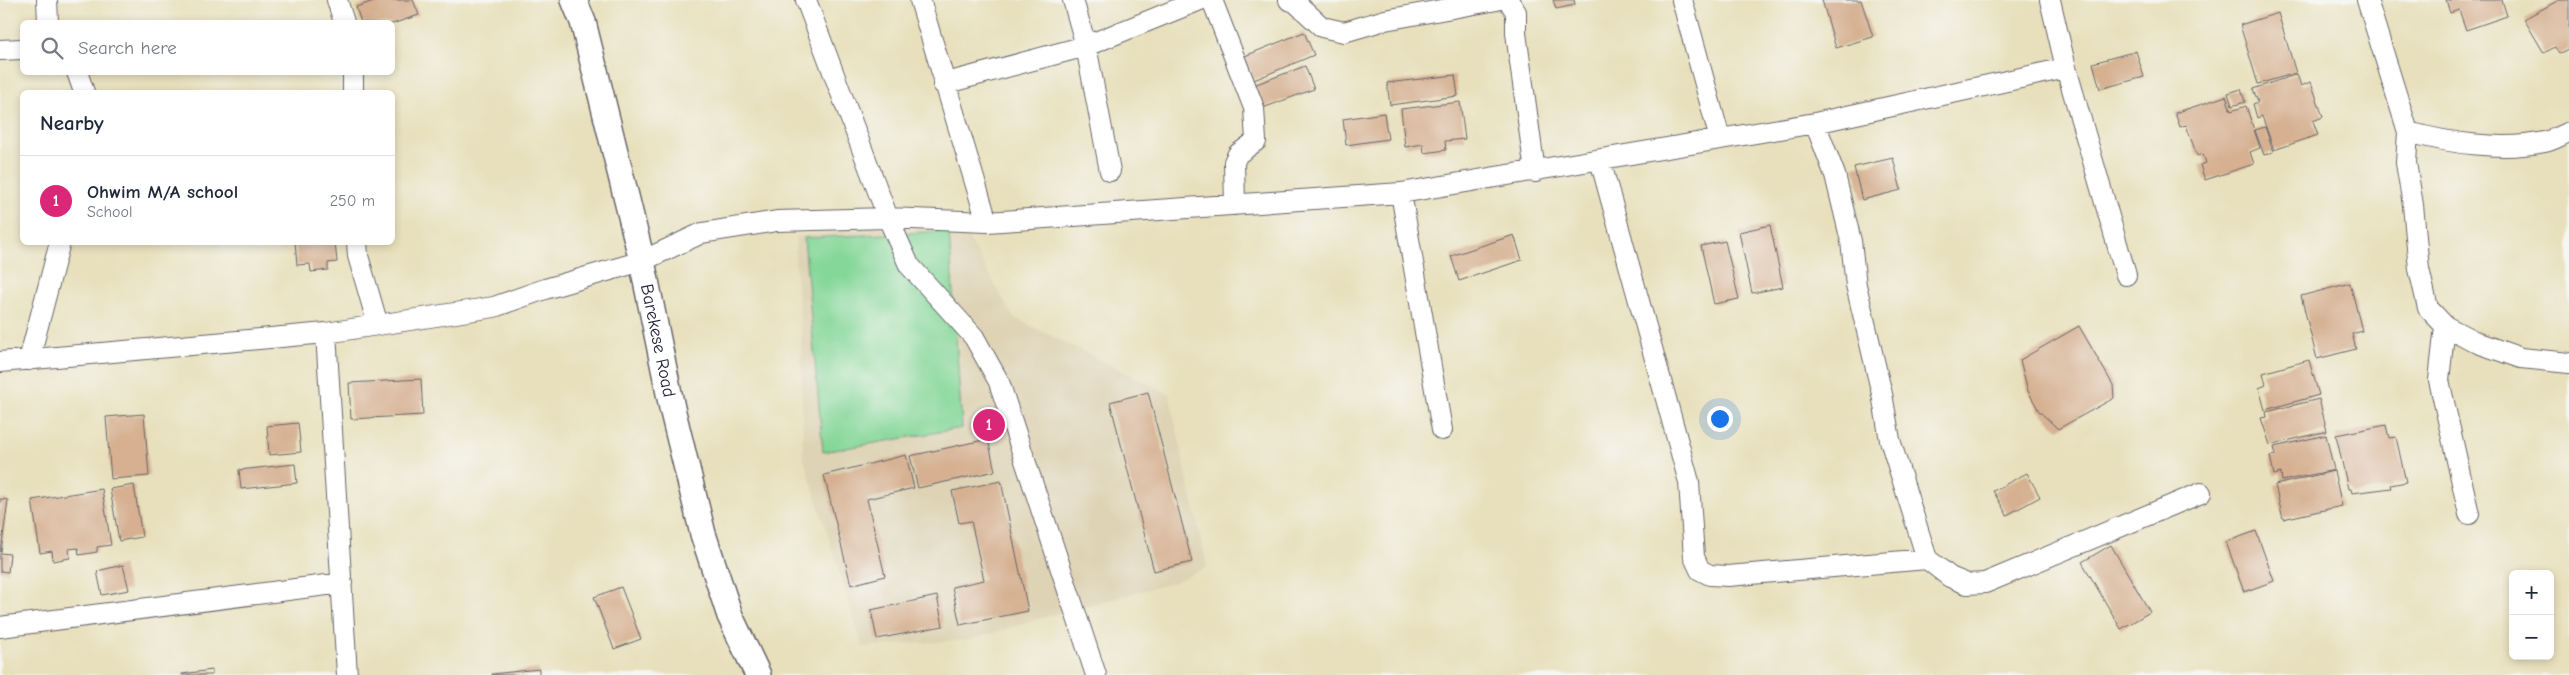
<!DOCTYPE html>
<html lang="en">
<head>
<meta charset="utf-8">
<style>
  body { margin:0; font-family:"Comic Neue",sans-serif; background:#f2f2f3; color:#1f2937 }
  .controls { position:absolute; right:15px; bottom:15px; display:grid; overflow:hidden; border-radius:8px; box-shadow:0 2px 8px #0003 }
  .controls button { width:45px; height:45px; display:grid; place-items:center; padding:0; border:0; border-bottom:1px solid #e0e1e3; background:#fff; color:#1f2937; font:25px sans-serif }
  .you { position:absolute; left:1719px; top:418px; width:18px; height:18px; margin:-12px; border:4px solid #fff; border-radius:50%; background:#1a73e8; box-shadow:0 0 0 8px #1a73e833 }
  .badge { display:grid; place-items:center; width:32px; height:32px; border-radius:50%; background:#db2777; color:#fff; font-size:16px; font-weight:700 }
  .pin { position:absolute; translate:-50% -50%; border:2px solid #fff; box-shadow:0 1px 5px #0006 }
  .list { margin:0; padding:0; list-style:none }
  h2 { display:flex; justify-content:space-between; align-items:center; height:65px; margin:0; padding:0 20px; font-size:21px }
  h2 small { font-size:16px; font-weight:400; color:#747a83 }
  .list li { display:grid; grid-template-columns:32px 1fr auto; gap:15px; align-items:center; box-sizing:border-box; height:90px; padding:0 20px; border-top:1px solid #e0e1e3 }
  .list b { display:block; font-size:19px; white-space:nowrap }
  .list p { margin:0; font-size:16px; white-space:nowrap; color:#747a83 }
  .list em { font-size:16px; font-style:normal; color:#747a83 }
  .icon { flex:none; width:28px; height:28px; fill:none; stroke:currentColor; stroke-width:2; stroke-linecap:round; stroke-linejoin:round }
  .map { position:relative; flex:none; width:2569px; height:675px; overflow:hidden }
  .search { position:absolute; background:#fff; box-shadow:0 2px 8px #0003; left:20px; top:20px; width:375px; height:55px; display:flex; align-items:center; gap:12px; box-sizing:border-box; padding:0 18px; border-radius:8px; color:#747a83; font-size:19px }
  .panel { position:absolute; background:#fff; box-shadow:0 2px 8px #0003; left:20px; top:90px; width:375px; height:155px; border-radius:8px }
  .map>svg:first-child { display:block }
</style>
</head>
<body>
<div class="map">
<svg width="2569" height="675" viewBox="0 0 2569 675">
  <rect width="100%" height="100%" fill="#f6f6f2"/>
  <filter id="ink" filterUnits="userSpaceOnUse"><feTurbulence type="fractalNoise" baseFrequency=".02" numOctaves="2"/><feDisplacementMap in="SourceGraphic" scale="10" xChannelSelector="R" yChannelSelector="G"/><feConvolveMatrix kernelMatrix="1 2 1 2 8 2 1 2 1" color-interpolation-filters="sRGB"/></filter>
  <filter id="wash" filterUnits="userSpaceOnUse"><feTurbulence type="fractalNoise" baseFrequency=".0096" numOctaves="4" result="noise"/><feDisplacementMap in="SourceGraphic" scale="20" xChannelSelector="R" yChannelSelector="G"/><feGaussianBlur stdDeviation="1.12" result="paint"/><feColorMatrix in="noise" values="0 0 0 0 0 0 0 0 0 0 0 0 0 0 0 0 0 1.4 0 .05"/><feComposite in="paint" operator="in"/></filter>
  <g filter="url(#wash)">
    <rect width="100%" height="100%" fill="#e8e0bc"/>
    <path fill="#ded3b5" d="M865 227 958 230 966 233 1013 317 1169 394 1207 567 1175 582 1055 614 969 640 863 647 803 456 801 333 795 262 796 236Z"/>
    <path fill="#84d798" stroke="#537c6a" d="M949 231 962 428 823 452 804 238Z"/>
    <g id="blocks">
      <path fill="#d6b091" d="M377 0H413L419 15 392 24 361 22 356 7Z
        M1553 0H1574L1575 5 1556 9Z
        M1822 0H1861L1873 37 1836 48Z
        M2446 0H2502L2507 16 2466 30 2459 10 2450 13Z
        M2559 0H2569V49L2559 54 2555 47 2544 53 2524 19Z
        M2278 13 2296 73 2258 84 2240 25Z
        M1304 32 1314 55 1254 80 1245 56Z
        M2136 51 2144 77 2100 89 2093 63Z
        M1305 66 1314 89 1263 108 1254 85Z
        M2297 74 2301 86 2311 82 2323 117 2313 121 2318 135 2274 150 2262 116 2257 118 2253 104 2258 102 2253 89Z
        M1455 75 1458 96 1390 105 1387 83Z
        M2241 89 2245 102 2232 106 2228 93Z
        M2226 96 2231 111 2246 106 2260 148 2250 152 2254 164 2205 180 2200 165 2206 163 2203 154 2197 156 2186 125 2180 127 2175 113Z
        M1460 102 1465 139 1445 141 1446 150 1424 153 1423 144 1405 147 1401 109Z
        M1384 113 1388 139 1346 145 1343 119Z
        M2265 127 2273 152 2264 155 2255 130Z
        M1893 158 1901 190 1862 200 1854 167Z
        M1770 225 1783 287 1752 293 1739 232Z
        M1514 235 1522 260 1459 281 1451 256Z
        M1725 241 1739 299 1714 304 1701 246Z
        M295 242H335L337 262 328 263V270L311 272 310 264 297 265Z
        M2350 283 2362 331 2352 334 2356 349 2317 359 2301 296Z
        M2079 326 2113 385 2114 398 2058 429 2039 411 2028 391 2020 360Z
        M2309 360 2319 395 2265 410 2259 388 2266 385 2263 373Z
        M421 379 423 415 351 419 349 383Z
        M1148 392 1192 562 1154 571 1110 402Z
        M2319 399 2327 431 2270 445 2261 418 2267 417 2266 412Z
        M144 414 149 476 111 479 106 417Z
        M298 423 301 452 269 455 267 426Z
        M2386 425 2389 438 2396 437 2406 482 2391 485 2392 488 2352 493 2351 489H2348L2336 435Z
        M2326 435 2334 470 2282 481 2281 473 2274 475 2270 456 2276 455 2274 447Z
        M988 439 995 471 918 488 910 456Z
        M906 455 914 488 867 499 885 576 851 585 824 475Z
        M295 464 297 483 241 489 239 470Z
        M2334 471 2342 506 2283 519 2275 485Z
        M2027 473 2040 497 2007 515 1993 491Z
        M1001 481 1028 611 960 625 952 587 984 580 971 521 959 523 952 491Z
        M134 485 142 537 119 541 110 489Z
        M102 489 111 545 97 547V552L79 555 78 548 69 549 70 558 53 561 52 551 40 553 32 500Z
        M0 499 8 500 1 552 0 551Z
        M2256 531 2274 581 2244 592 2226 542Z
        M2111 545 2150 612 2121 629 2082 562Z
        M0 553 10 554 8 572 0 571Z
        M123 565 129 590 102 595 97 571Z
        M621 587 641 639 614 649 594 597Z
        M937 596 943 626 877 639 871 610Z
        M539 669V675H492V674Z
        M212 670V675H182V674Z"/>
    </g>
  </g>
  <g filter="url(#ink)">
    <use href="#blocks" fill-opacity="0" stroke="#676468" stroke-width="1"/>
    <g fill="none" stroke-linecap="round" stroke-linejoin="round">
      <g stroke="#676468" stroke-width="22">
        <path id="minor" d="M47 0 48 22
          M337 0 344 22
          M806 0 888 218 909 265 974 337 999 382 1096 675
          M920 0 987 222
          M1073 0 1086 46 1110 171
          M1212 0 1254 108 1256 141 1238 154 1234 162 1235 205
          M1289 0 1295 2 1322 27 1344 32 1385 20 1497 0
          M1508 0 1516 12V33L1535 172
          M1682 0 1720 139
          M2367 0 2408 132C2448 143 2503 151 2544 142 2552 141 2561 135 2569 132
          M0 50 22 49
          M2066 68 2126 275
          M77 72 84 92
          M943 84 1086 46 1200 0
          M353 92V72
          M1815 123 1835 175 1851 241 1856 285 1882 394 1890 440 1927 559 1950 577 1967 584 1985 583 2201 493
          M2408 132 2406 163 2413 205 2419 269 2428 308 2445 326 2478 343 2521 358 2569 363
          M1600 160 1689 482 1694 557 1700 570 1710 575 1728 576 1927 559
          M1401 193 1442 430
          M357 242 358 256 378 325
          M2445 326 2439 380 2469 514
          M326 333 347 675
          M29 360 60 242
          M0 362 326 333 494 307 545 289 642 261 702 233 777 221 888 218 987 222 1401 193 1815 123 2066 68 2050 0
          M0 627 342 583"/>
      </g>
      <g stroke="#676468" stroke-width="28">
        <g id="major">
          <path id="s1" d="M574 0 583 22 642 261 672 408 703 534 730 616 758 675"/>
        </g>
      </g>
      <use href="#minor" stroke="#fff" stroke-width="20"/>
      <use href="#major" stroke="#fff" stroke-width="25"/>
    </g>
  </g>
  <g text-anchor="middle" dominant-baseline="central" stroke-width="5" stroke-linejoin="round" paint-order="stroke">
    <g font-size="18" fill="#22223b" stroke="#f6f6f2">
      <text stroke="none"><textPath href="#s1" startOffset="351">Barekese Road</textPath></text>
    </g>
  </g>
</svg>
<div class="controls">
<button>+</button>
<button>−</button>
</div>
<div class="you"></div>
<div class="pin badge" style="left:989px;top:425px">1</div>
<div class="search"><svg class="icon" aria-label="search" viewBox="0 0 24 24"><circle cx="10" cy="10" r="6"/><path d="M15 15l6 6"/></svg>Search here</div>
<section class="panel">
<h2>Nearby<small></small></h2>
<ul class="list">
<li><span class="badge">1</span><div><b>Ohwim M/A school</b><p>School</p></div><em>250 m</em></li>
</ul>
</section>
</div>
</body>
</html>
